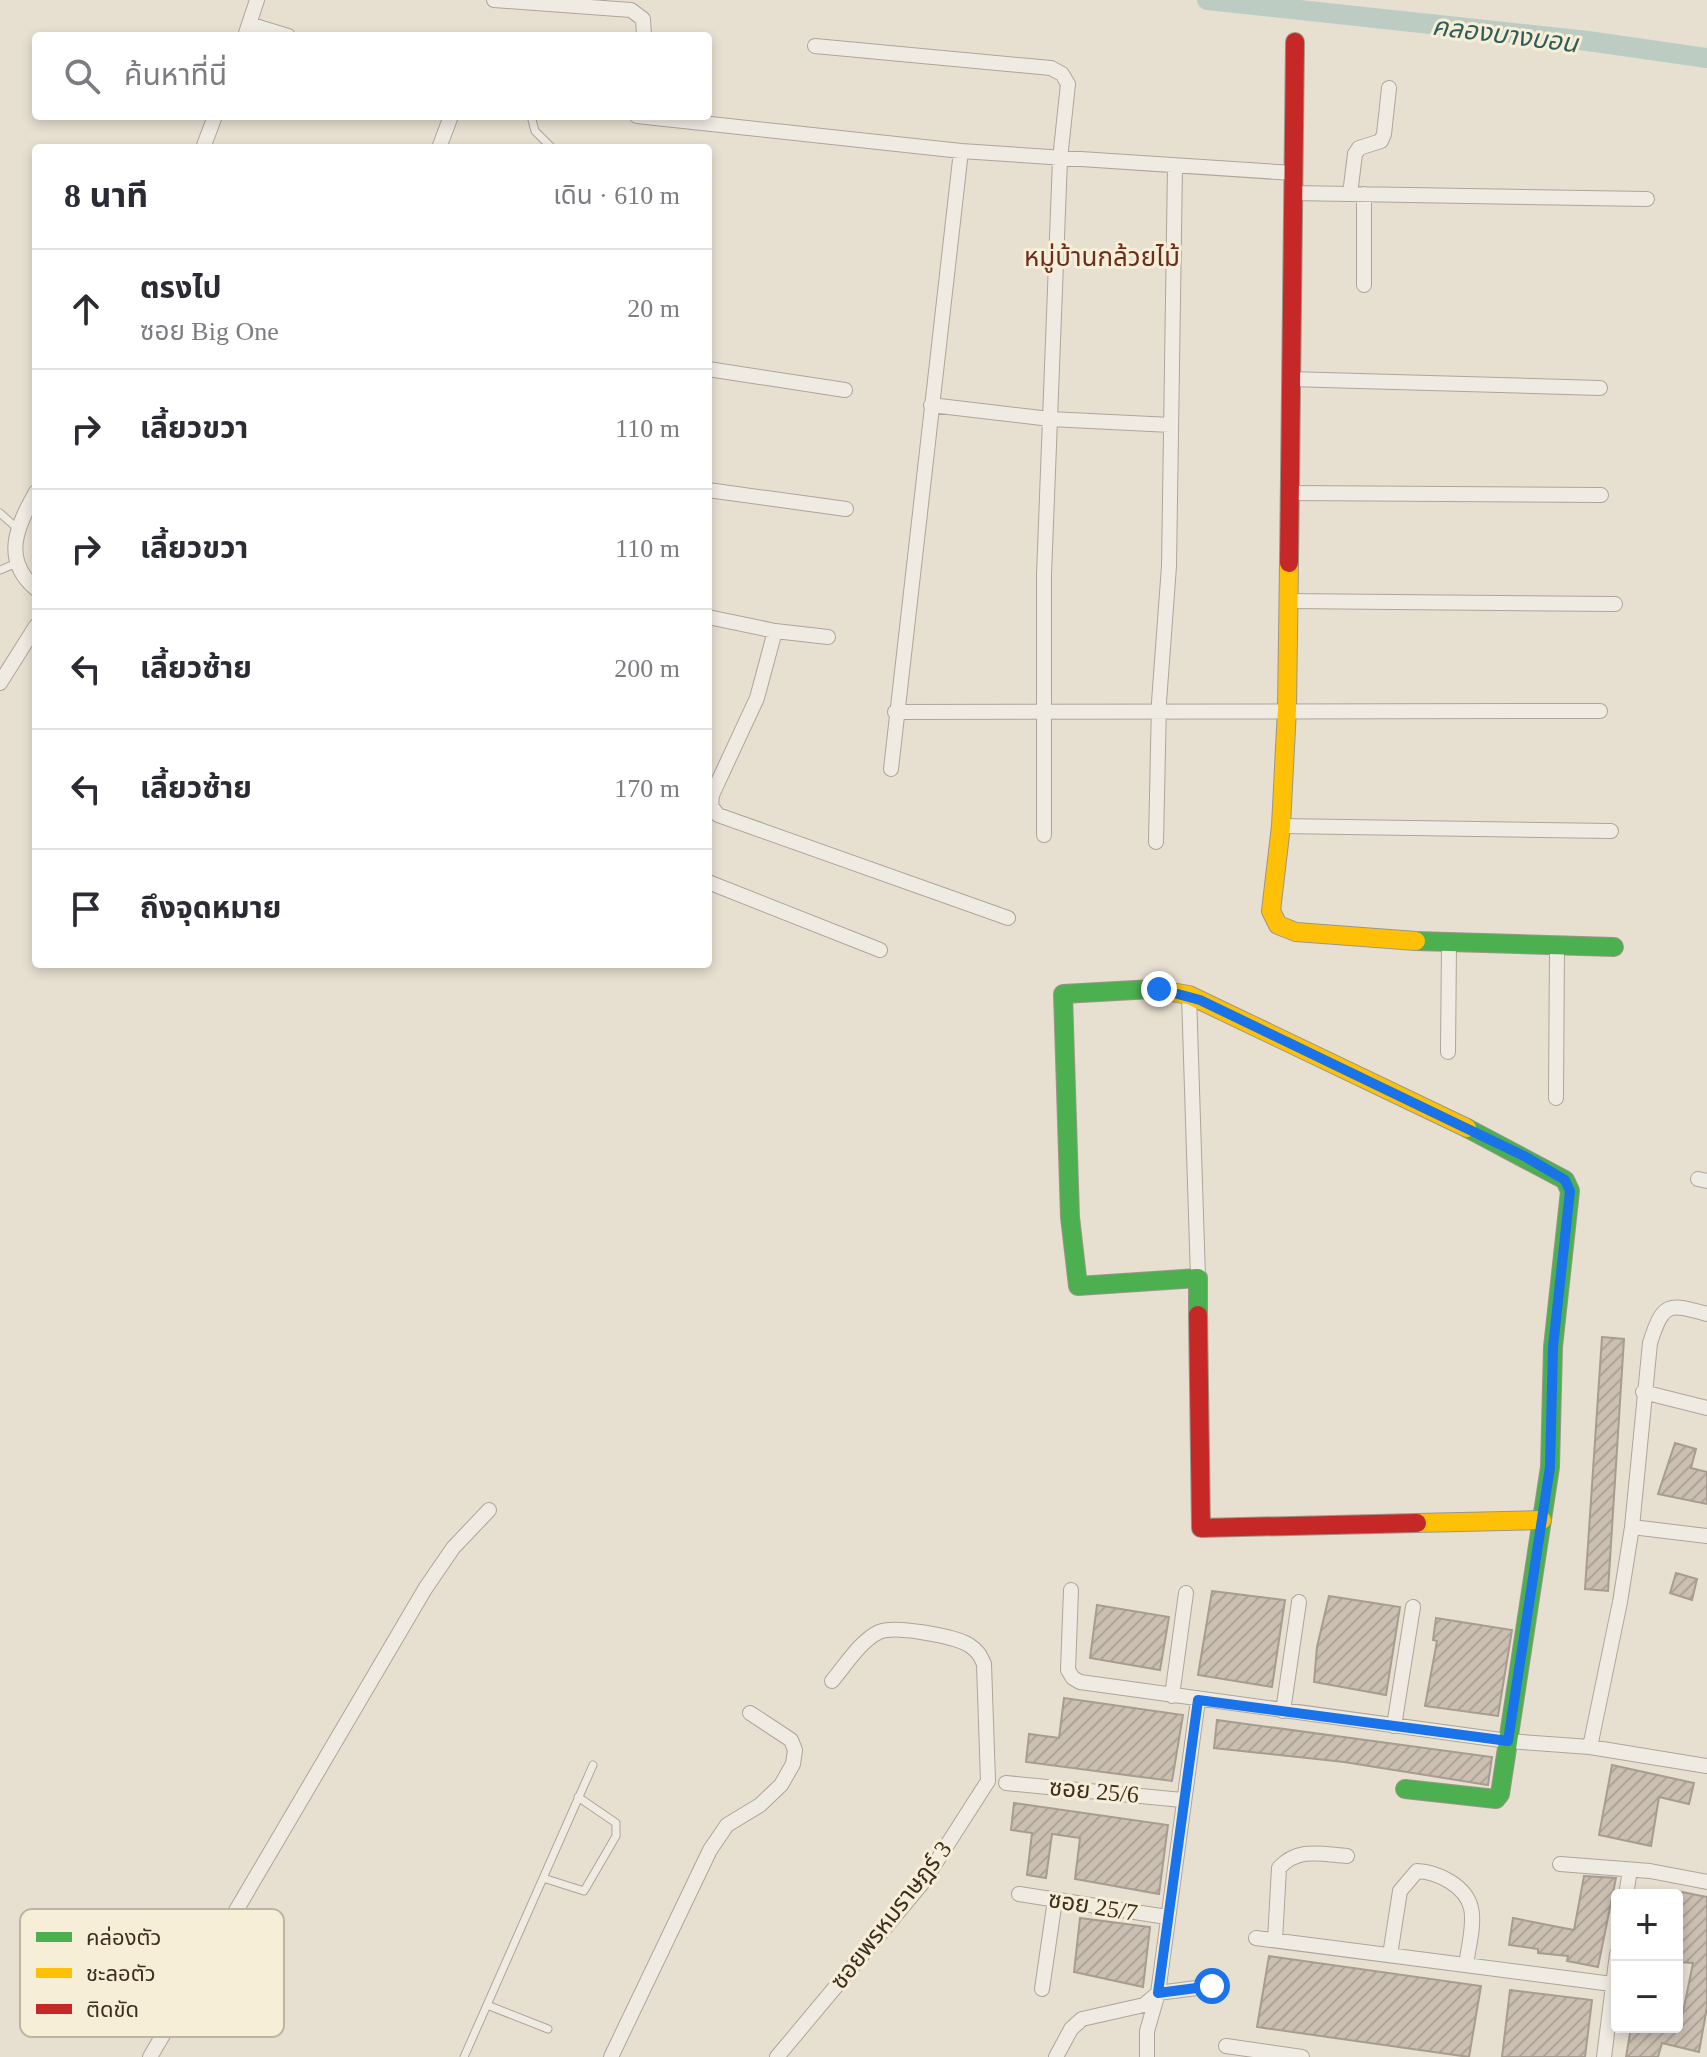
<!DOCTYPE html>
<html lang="th">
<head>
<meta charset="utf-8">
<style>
  body { margin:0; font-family:"Times New Roman","Noto Sans Thai",serif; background:#f7f7f7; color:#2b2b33 }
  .controls { position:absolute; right:24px; bottom:24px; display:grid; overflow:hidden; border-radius:8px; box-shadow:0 4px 12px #0003 }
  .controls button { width:72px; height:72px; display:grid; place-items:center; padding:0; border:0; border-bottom:2px solid #e1e1e2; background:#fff; color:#2b2b33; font:40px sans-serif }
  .stop { position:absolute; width:24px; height:24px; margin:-18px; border:6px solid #1a73e8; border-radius:50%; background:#fff }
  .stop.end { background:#1a73e8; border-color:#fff; box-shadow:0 2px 8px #0008 }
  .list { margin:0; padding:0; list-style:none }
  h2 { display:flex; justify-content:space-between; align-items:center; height:104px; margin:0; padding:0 32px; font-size:34px }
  h2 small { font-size:26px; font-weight:400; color:#7c7c81 }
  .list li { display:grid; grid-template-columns:52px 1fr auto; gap:24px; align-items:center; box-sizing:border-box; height:120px; padding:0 32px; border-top:2px solid #e1e1e2 }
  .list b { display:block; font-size:30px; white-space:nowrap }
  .list p { margin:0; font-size:26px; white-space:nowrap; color:#7c7c81 }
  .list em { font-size:26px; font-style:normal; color:#7c7c81 }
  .icon { flex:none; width:44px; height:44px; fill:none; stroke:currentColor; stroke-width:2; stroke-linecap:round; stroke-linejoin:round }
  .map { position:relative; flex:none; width:1707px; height:2057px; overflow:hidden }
  .search { position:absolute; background:#fff; box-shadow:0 4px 12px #0003; left:32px; top:32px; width:680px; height:88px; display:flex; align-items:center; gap:20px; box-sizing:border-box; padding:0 28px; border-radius:8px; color:#7c7c81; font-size:30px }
  .panel { position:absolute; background:#fff; box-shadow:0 4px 12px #0003; left:32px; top:144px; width:680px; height:824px; border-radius:8px }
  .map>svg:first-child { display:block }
</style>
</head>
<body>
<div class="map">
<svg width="1707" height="2057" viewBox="0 0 1707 2057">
  <defs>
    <pattern id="building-hatch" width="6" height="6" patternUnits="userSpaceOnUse" patternTransform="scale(2)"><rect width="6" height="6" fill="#cbbfb2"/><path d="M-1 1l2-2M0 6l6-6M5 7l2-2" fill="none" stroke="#afa499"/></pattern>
  </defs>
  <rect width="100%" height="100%" fill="#e7e0d1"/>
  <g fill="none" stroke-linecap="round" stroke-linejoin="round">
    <path stroke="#bcccc2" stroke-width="20" d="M1207 0 1588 41 1707 58"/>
  </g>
  <path fill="url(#building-hatch)" stroke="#a89c90" stroke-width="2" d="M1602 1337 1624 1339 1608 1591 1585 1589Z
    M1675 1443 1696 1449 1691 1468 1707 1472V1504L1658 1494Z
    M1676 1573 1697 1579 1692 1600 1670 1593Z
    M1212 1591 1285 1600 1272 1687 1198 1675Z
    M1329 1596 1400 1607 1386 1695 1314 1682 1317 1647Z
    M1097 1605 1169 1617 1160 1670 1090 1658Z
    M1436 1618 1512 1630 1498 1716 1425 1706 1437 1641 1433 1640Z
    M1064 1698 1183 1715 1172 1781 1026 1762 1029 1734 1059 1738Z
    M1217 1720 1492 1757 1488 1785 1344 1762 1214 1748Z
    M1612 1765 1694 1783 1689 1804 1659 1797 1651 1846 1599 1835Z
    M1014 1803 1168 1825 1159 1894 1075 1879 1080 1838 1052 1834 1046 1878 1027 1875 1032 1833 1011 1830Z
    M1584 1876 1616 1878 1598 1967 1567 1961 1568 1956 1538 1953V1949L1509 1945 1513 1918 1574 1930Z
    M1677 1891 1707 1897V2007L1699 2052 1662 2043 1658 2057H1626L1631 2027H1680L1693 1963 1677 1962Z
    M1080 1918 1150 1927 1143 1987 1074 1972Z
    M1269 1956 1481 1986 1469 2057 1257 2027Z
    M1510 1990 1592 2000 1585 2057H1502Z"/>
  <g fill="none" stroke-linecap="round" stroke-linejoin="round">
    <g stroke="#ada599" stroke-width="9">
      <path id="lane" d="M531 116 535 131 552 148
        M0 513 18 529
        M0 570 17 563
        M543 1878 584 1891 616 1836V1823L578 1797
        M487 2005 548 2029
        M464 2057 593 1765"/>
    </g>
    <g stroke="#ada599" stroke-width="16">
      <path id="street" d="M494 0 631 10 643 19 644 36
        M249 24 288 36
        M245 36 257 0
        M815 46 1051 68 1062 74 1068 84 1060 159 1044 575V835
        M637 116 961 151 1293 173
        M203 148 215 116
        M439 148 451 116
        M1292 193 1647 199
        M1350 194 1355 154 1359 148 1381 141 1384 134 1389 88
        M1364 285V194
        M708 369 845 390
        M1289 379 1600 388
        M931 405 1050 419 1171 425
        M708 490 846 509
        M36 492C17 526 1 559 36 589
        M1288 493 1601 495
        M1287 601 1615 604
        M708 617 775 631 828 637
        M775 631 757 698 712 795 711 806 718 815 1008 918
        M0 683 36 626
        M895 712 1600 711
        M891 769 961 151
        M1281 826 1611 831
        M1156 842 1159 702 1169 566 1175 166
        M708 882 880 950
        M1189 995 1198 1278
        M1448 1052 1449 944
        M1556 1098 1557 946
        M1698 1179 1707 1181
        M1643 1392 1707 1408
        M1632 1527 1707 1536
        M1071 1590 1068 1670 1073 1678 1080 1682 1508 1741 1590 1747 1707 1766
        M1172 1696 1186 1593
        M1283 1711 1299 1602
        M1394 1726 1413 1607
        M1590 1747 1620 1602 1632 1527 1650 1343C1663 1302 1668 1303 1707 1314
        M1006 1783 1182 1800
        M1560 1864 1650 1871 1707 1882
        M1019 1894 1167 1917
        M1626 1895 1630 1870
        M1256 1938 1612 1984
        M1275 1940 1279 1868C1298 1847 1321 1854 1347 1856
        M1390 1955 1400 1891 1417 1871C1438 1872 1466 1886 1471 1908 1475 1924 1468 1949 1466 1965
        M1042 1989 1055 1900
        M1226 2046 1302 2057
        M150 2057 425 1589 453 1548 489 1510
        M611 2057 710 1850 727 1825 760 1805 781 1785 793 1764 795 1750 791 1740 750 1713
        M777 2057 924 1881 988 1781 984 1664C980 1655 978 1651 969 1645 954 1636 894 1625 879 1632 860 1641 845 1666 832 1681
        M1056 2057 1071 2029 1082 2019 1144 2005 1158 1993 1212 1986
        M1147 2057V2031L1158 1993 1198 1700
        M1604 2057 1617 1954"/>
    </g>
    <g stroke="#9c958a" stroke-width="20">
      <path id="fast" d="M1416 941 1614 947
        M1153 989 1063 994 1070 1217 1078 1286 1198 1278V1315
        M1405 1789 1496 1799 1500 1794 1550 1467 1553 1347 1570 1191 1565 1180 1467 1128"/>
    </g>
    <g stroke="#9c958a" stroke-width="20">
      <path id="slow" d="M1289 563 1287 709 1281 826 1271 911 1278 925 1296 932 1416 941
        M1153 989 1189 995 1467 1128
        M1417 1523 1542 1520"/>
    </g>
    <g stroke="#9c958a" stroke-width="20">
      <path id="jam" d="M1289 563 1295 42
        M1198 1315 1201 1528 1417 1523"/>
    </g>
    <use href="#lane" stroke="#efebe3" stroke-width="7"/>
    <use href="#street" stroke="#efebe3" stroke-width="14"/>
    <use href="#fast" stroke="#4caf50" stroke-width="18"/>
    <use href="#slow" stroke="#ffc107" stroke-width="18"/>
    <use href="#jam" stroke="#c62828" stroke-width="18"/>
  </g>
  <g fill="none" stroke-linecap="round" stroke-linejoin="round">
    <path stroke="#1a73e8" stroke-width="10" d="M1159 989 1200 1000 1526 1157 1565 1180 1570 1191 1553 1347 1550 1467 1508 1741 1198 1700 1158 1993 1212 1986"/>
  </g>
  <g text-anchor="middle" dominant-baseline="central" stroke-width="6" stroke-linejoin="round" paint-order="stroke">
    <g font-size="24" fill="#3d2e20" stroke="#f7eed8">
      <text transform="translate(1094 1791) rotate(5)">ซอย 25/6</text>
      <text transform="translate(1093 1906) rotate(9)">ซอย 25/7</text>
      <text transform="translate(891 1915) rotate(-52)">ซอยพรหมราษฎร์ 3</text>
    </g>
    <g font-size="26" font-style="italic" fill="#2f5d5a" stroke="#f7eed8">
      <text transform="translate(1505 35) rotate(7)">คลองบางบอน</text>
    </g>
    <g font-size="26" fill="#6b2e1e" stroke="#f7eed8">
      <text x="1102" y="257">หมู่บ้านกล้วยไม้</text>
    </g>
  </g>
  <rect x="20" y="1909" width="264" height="128" rx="12" fill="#f7eed8" stroke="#bfb4a1" stroke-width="2"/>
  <rect x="36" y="1932" width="36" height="10" fill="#4caf50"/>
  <rect x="36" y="1968" width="36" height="10" fill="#ffc107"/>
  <rect x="36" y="2004" width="36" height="10" fill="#c62828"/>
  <g font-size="22" fill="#3d2e20">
    <text x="86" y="1945">คล่องตัว</text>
    <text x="86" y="1981">ชะลอตัว</text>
    <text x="86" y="2017">ติดขัด</text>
  </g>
</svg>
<div class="controls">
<button>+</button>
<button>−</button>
</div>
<div class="stop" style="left:1212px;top:1986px"></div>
<div class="stop end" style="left:1159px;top:989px"></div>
<div class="search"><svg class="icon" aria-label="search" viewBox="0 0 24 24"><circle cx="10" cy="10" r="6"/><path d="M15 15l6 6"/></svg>ค้นหาที่นี่</div>
<section class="panel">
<h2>8 นาที<small>เดิน · 610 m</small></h2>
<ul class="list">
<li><svg class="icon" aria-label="ahead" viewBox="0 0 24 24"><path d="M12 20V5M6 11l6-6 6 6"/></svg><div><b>ตรงไป</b><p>ซอย Big One</p></div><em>20 m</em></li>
<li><svg class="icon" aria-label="right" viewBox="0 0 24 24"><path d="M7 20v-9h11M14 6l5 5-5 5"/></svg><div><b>เลี้ยวขวา</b></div><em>110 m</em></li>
<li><svg class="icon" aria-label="right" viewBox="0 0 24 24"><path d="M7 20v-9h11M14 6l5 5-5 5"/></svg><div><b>เลี้ยวขวา</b></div><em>110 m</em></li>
<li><svg class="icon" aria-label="left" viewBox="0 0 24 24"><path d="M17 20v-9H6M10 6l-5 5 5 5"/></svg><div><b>เลี้ยวซ้าย</b></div><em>200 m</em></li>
<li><svg class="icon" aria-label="left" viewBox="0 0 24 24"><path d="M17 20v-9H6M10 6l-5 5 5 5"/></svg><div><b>เลี้ยวซ้าย</b></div><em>170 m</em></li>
<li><svg class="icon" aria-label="arrive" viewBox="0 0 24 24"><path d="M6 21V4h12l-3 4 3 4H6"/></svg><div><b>ถึงจุดหมาย</b></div></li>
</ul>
</section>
</div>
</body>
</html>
